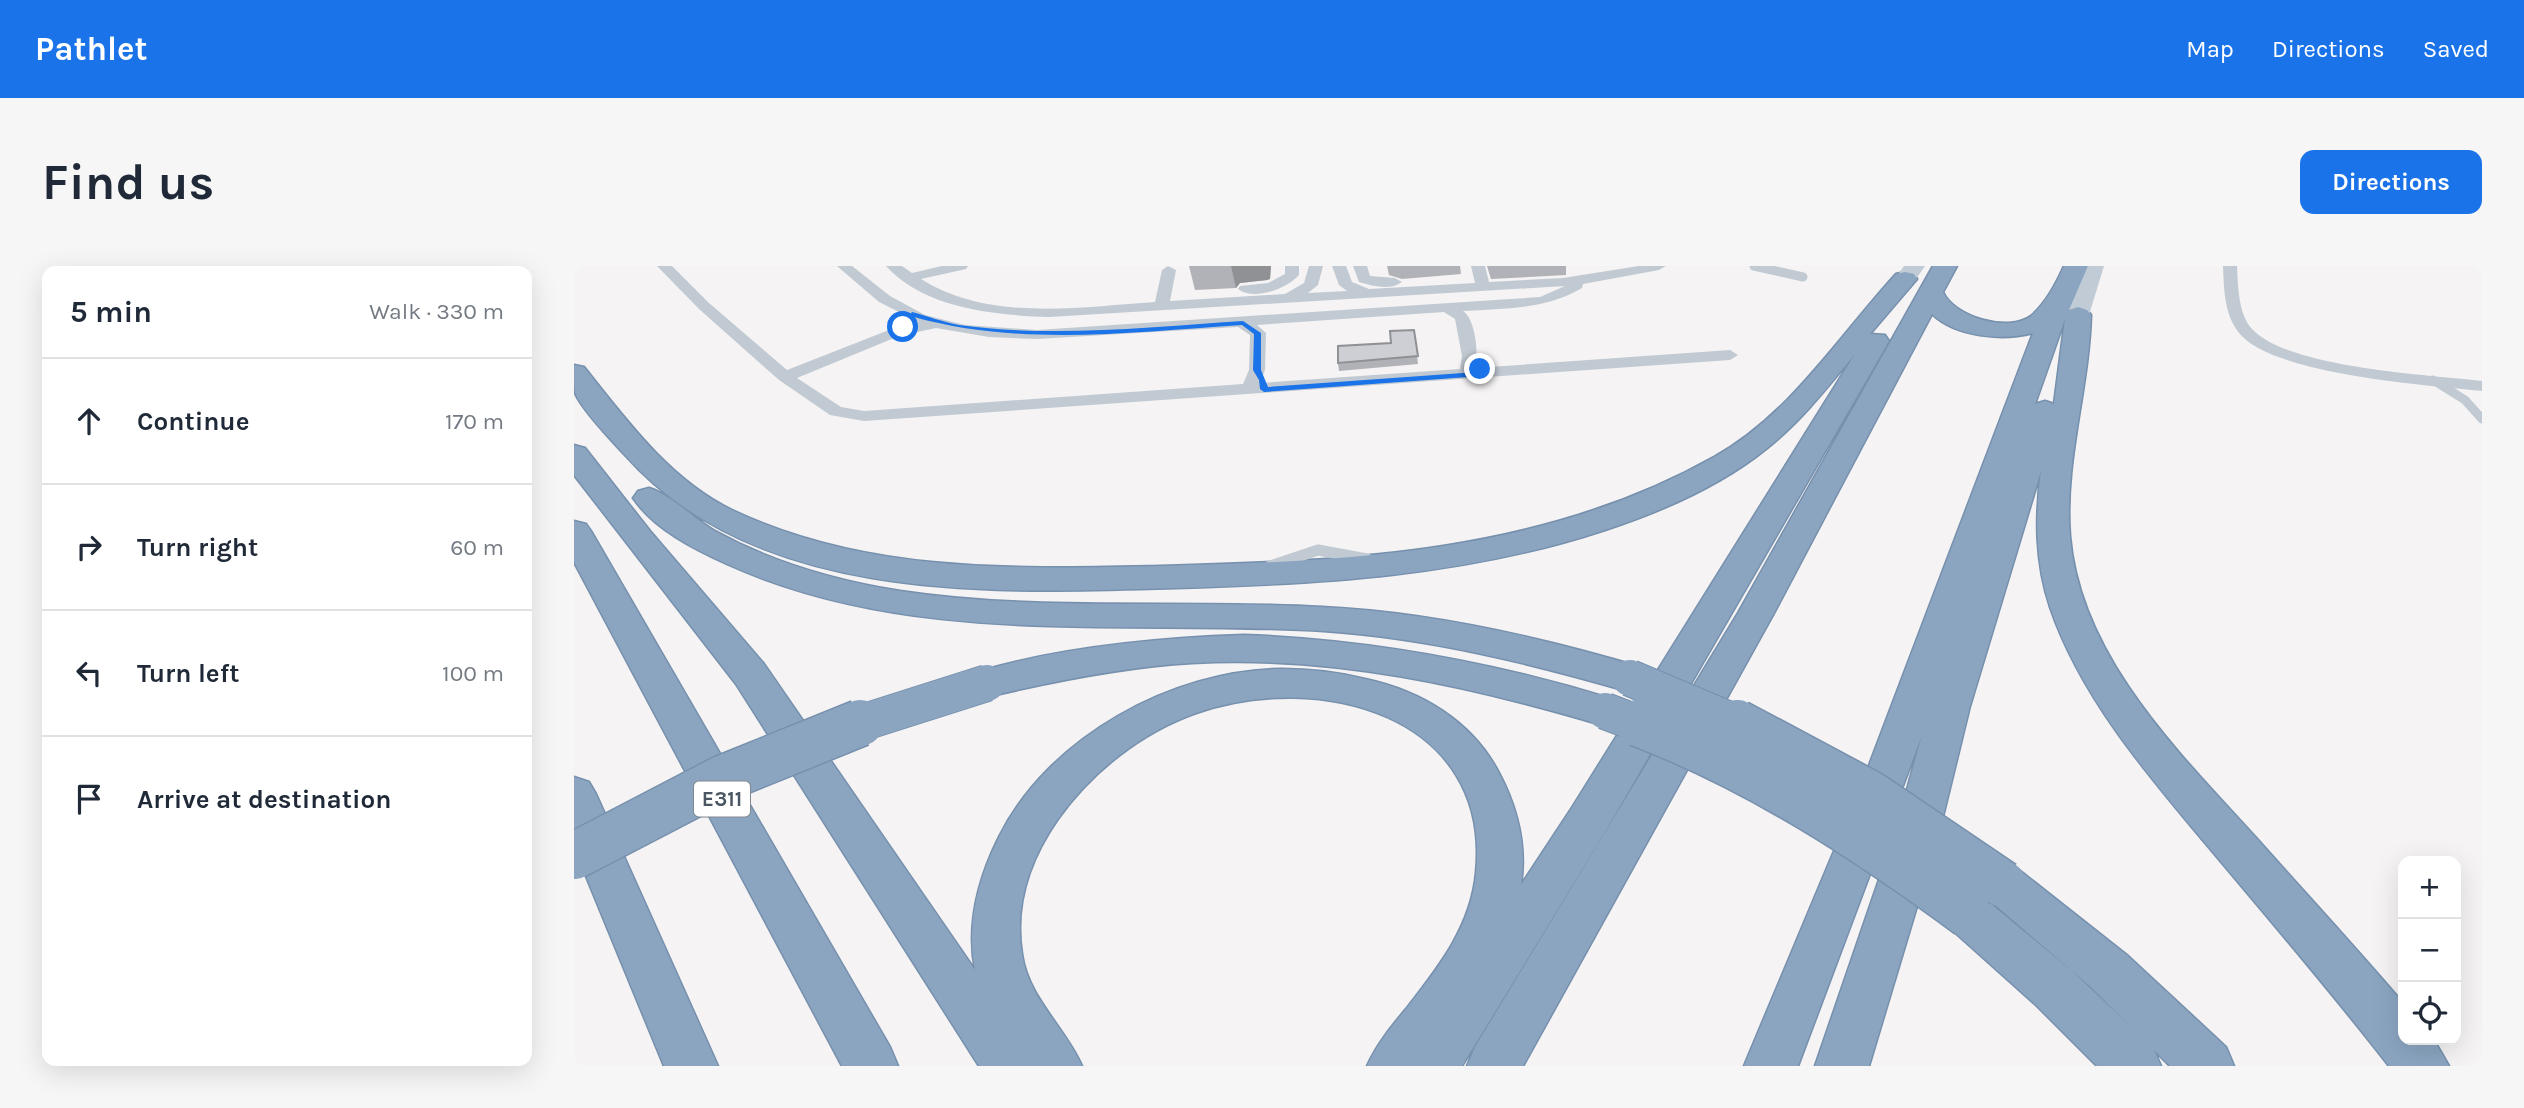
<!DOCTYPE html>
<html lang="en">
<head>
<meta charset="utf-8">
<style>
  body { margin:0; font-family:Karla,sans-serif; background:#f6f6f7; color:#1f2937 }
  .controls { position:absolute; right:21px; bottom:21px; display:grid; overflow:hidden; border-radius:14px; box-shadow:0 7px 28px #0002 }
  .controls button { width:63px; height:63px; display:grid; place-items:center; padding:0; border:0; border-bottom:2px solid #e0e1e3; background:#fff; color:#1f2937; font:35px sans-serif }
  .stop { position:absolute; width:21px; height:21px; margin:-16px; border:5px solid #1a73e8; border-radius:50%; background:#fff }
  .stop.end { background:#1a73e8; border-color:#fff; box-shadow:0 2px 7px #0008 }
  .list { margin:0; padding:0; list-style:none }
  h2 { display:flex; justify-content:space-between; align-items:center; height:91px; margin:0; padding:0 28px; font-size:30px }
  h2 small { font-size:23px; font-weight:400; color:#747a83 }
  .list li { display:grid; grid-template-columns:46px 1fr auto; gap:21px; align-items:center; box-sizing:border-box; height:126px; padding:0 28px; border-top:2px solid #e0e1e3 }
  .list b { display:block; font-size:26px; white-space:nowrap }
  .list em { font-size:23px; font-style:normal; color:#747a83 }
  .icon { flex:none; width:38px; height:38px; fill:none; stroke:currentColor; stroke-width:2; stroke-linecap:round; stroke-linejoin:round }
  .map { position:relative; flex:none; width:1908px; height:800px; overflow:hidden; border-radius:14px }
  header { display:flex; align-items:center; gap:42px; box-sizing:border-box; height:98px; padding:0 35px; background:#1a73e8; color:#fff }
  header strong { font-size:33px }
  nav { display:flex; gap:38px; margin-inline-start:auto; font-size:24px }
  .intro { display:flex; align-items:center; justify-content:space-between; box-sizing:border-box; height:168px; padding:0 42px }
  h1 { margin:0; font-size:49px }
  .button { padding:18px 32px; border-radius:14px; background:#1a73e8; color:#fff; font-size:24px; font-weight:700 }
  main { display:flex; gap:42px; padding:0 42px }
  aside { flex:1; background:#fff; border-radius:14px; box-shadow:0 7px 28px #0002 }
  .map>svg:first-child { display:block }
</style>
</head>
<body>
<header>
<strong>Pathlet</strong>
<nav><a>Map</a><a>Directions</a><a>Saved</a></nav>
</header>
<div class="intro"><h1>Find us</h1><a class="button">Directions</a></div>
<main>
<aside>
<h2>5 min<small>Walk · 330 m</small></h2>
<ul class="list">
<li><svg class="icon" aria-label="ahead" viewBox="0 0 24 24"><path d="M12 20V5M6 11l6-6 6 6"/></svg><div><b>Continue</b></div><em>170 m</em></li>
<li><svg class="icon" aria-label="right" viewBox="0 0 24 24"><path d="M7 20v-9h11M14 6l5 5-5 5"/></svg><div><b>Turn right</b></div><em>60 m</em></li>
<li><svg class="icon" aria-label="left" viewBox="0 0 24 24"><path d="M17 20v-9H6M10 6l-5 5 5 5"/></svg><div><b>Turn left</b></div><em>100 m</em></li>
<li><svg class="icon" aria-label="arrive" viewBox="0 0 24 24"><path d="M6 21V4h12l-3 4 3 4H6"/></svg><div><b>Arrive at destination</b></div></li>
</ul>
</aside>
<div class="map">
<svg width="1908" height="800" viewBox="0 0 1908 800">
  <rect width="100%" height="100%" fill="#f5f3f3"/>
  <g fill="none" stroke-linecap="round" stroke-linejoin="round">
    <g stroke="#7690ad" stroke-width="3">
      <path id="highway" d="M1359 0H1383L1369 26C1380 51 1434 67 1457 50 1471 38 1483 16 1490 0H1514L1495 44 1504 41 1513 44 1517 49C1515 123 1490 196 1496 270 1506 392 1607 489 1685 575 1733 629 1782 682 1829 737V774H1860L1875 800H1815C1760 729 1701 660 1643 591 1580 516 1508 435 1476 341 1461 296 1461 251 1467 205L1396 440 1365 567 1295 800H1241L1321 567 1348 469 1224 800H1170L1286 523 1459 67C1428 75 1382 71 1358 48L1200 347 949 800H893L901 781 1164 347ZM1491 53 1480 138 1471 135 1461 138Z
        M1331 6 1340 8 1343 13 1296 68 1311 69 1315 75 1031 566 888 800H793C803 778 817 761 832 743 864 702 897 661 902 607 918 448 744 404 622 447 568 466 517 506 484 553 456 593 440 639 448 688 454 732 491 761 508 800H405L162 418 0 209V179L11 182 76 265 190 398 401 704C392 657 404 613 425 571 474 472 598 404 708 403 736 403 763 406 791 413 847 425 898 455 925 507 944 543 953 579 947 619L999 540 1281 88C1253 122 1226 156 1192 183 1146 220 1086 246 1031 264 892 310 747 318 602 322 420 327 184 339 51 189 38 175 8 144 1 127 0 120 0 107 0 99L10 101C52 154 96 214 158 244 293 308 441 303 587 300 777 295 970 287 1140 191 1216 149 1265 70 1322 8Z
        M75 222C96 228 120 253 141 265 197 296 263 315 326 325 466 346 608 333 748 341 857 346 966 371 1070 402L1075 412 1070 422 1056 426C956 397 854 372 750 365 549 353 342 383 153 298 120 283 80 263 59 232L64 225Z
        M0 255 12 258 17 265 316 781 324 800H268L0 296Z
        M670 369C799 374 923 397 1045 435L1051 445 1045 455 1031 460C897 420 759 389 618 397 549 401 480 415 413 431L399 427 393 417 399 407C486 381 580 372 670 369Z
        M0 511 15 516 22 528 144 800H90L0 581Z
        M1429 598 1445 604 1554 690 1652 781 1660 800H1596L1580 784 1587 800H1523L1462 739 1378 664 1371 649 1378 634 1395 628 1412 634 1498 705 1555 759 1518 722 1413 632 1406 618 1413 604Z"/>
    </g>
    <path stroke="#c1cad2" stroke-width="9" d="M1180 0 1229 11
      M1859 114 1891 134 1908 153"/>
    <path stroke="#c1cad2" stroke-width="11" d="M696 300 744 284 793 293"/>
    <path fill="#c1cad2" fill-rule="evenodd" d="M83 0H98L135 37 213 104 315 64 345 56 305 36 263 0H278L316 30 351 49 391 59 463 64 966 31 991 20 475 51C421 49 351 43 312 0H328L338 7 368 0H394L392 3 347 13C415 56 505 41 581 36L588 4 594 0 602 4 596 35 711 28 730 17 735 0H749L744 19 734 27 773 25 765 19 758 0H772L778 16 795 23 901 17 897 0H911L915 16 989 12 1065 0H1092L1085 4 1009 18 1008 22C971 44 931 42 889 45 902 54 904 87 902 102L1156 84 1164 89 1156 94 290 155 256 149 205 114 125 43ZM870 46 881 53 888 90 886 103 686 117 691 104 692 67 683 59ZM664 61 676 69 675 104 669 118 290 145 267 141 223 112 325 70 362 62 415 71 463 73Z
      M711 0H725V9C713 23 679 35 664 23L666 20 694 17 711 8Z
      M779 0H793L796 10 821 12 828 16C816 25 799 20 785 16Z
      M1649 0H1663C1664 19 1664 48 1678 63 1714 102 1854 109 1908 115V125C1854 119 1699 109 1665 67 1650 48 1650 23 1649 0Z"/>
    <path fill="#c1cbd6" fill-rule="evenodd" d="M1330 0H1351C1343 11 1339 21 1324 17L1321 13Z
      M1510 0H1530L1515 49 1512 54H1496L1493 49Z"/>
    <use href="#highway" fill="#8ba5c1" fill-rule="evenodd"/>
    <g stroke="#7690ad" stroke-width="38" stroke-linecap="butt">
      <path id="highway-bridge-far1" d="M1056 412 1167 459
        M1031 445 1068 459
        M281 459 413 417"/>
    </g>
    <g stroke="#7690ad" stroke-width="49" stroke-linecap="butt">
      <path id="highway-bridge" d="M1064 457C1184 503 1292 573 1395 649
        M1163 457 1296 528 1429 618
        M0 590 150 512 286 457"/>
    </g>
    <use href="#highway-bridge-far1" stroke="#8ba5c1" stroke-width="36"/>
    <use href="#highway-bridge" stroke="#8ba5c1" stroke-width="46"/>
  </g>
  <path fill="#b0b2b7" d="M615 0H697L696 13 693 14 666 17 662 22 621 24Z
    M813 0H886L887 8 828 13 815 9Z
    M913 0H992V9L917 13Z
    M840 64 844 98 765 105 764 97 817 77Z"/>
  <path fill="#909195" d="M657 0H697L696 13 693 14 666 17 662 22Z"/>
  <path fill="#cdcfd5" stroke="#909195" stroke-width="2" d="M840 64 844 90 764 97V80L817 77 816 65Z"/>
  <path fill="#1a73e8" d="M338 46C353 50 369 56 385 59 479 72 575 61 669 55L687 67V104L694 121 903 106 902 103 906 100 913 108 908 110 690 126 686 123 685 114 679 104 680 68 668 59C558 66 447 81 340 51L332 63H326Z"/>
  <g text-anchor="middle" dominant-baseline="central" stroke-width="5" stroke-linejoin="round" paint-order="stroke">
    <rect fill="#fff" stroke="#808990" stroke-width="2" x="120" y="515.5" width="56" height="35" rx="5"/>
    <g font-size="21" font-weight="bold" fill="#4a5661">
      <text x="148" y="533">E311</text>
    </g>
  </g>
</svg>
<div class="controls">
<button>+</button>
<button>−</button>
<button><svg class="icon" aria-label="locate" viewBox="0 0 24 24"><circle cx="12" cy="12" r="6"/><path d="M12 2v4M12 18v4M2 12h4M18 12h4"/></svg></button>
</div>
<div class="stop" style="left:329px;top:61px"></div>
<div class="stop end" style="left:906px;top:103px"></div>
</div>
</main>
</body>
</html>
